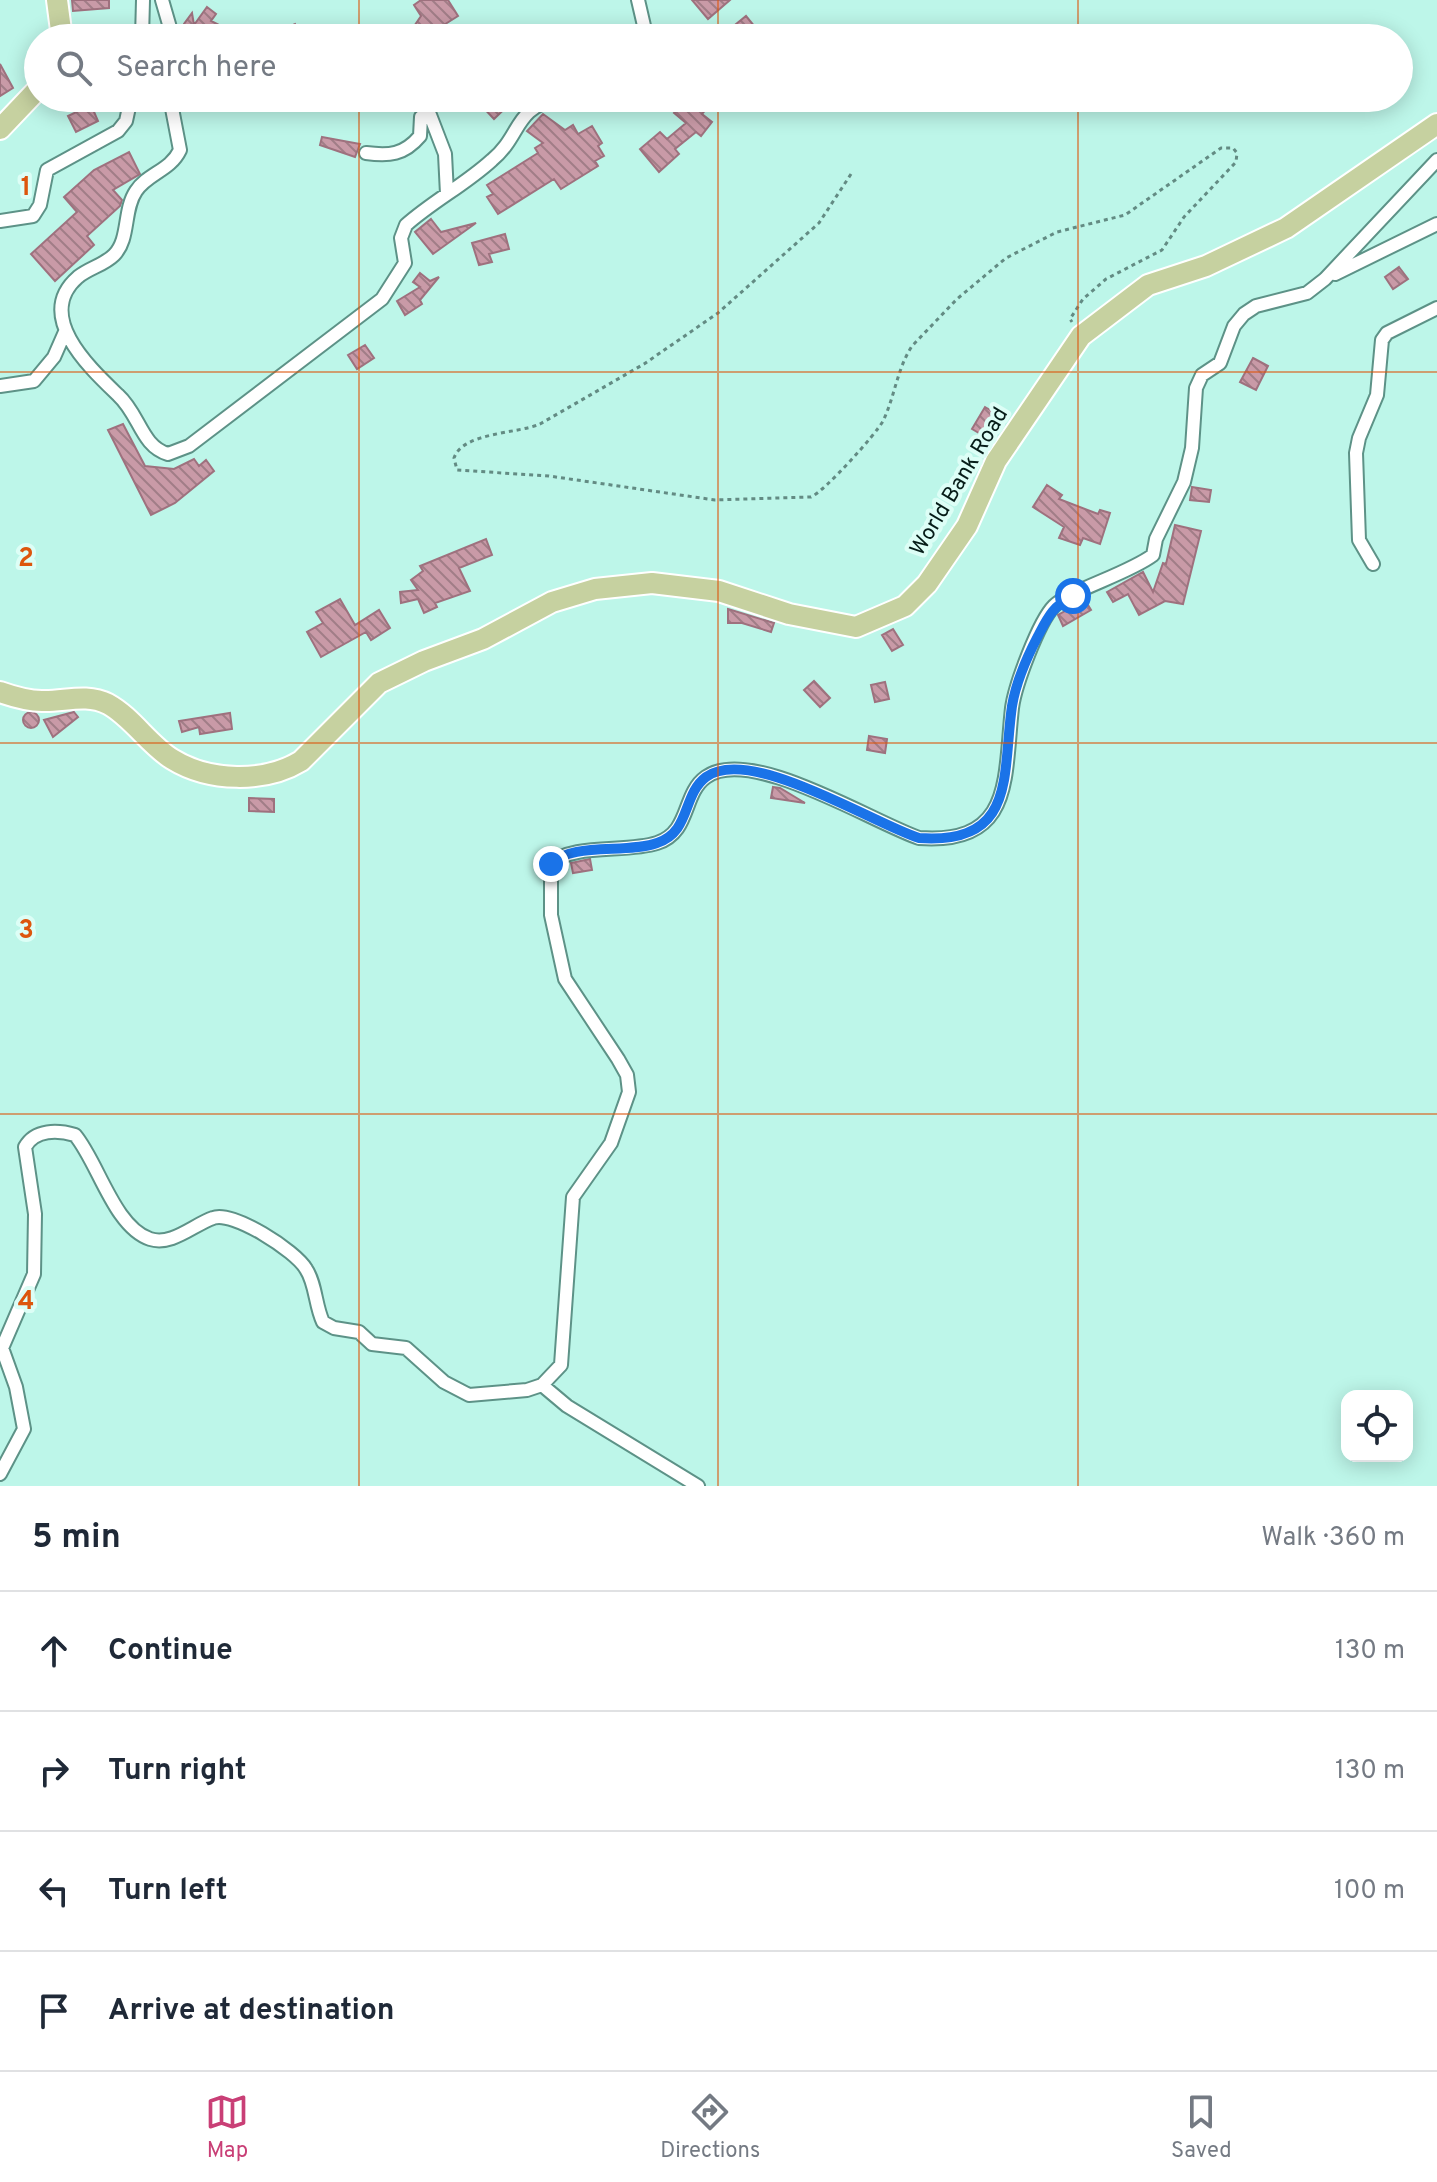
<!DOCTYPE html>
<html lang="en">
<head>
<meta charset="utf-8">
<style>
  body { margin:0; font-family:Overpass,sans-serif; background:#f2f2f3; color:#1f2937 }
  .controls { position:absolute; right:24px; bottom:24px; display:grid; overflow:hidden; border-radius:16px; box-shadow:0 4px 20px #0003 }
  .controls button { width:72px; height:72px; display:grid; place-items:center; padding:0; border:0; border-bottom:2px solid #e0e1e3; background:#fff; color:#1f2937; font:40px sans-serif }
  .stop { position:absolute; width:24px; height:24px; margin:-18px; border:6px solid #1a73e8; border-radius:50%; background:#fff }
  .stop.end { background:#1a73e8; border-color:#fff; box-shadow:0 2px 8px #0008 }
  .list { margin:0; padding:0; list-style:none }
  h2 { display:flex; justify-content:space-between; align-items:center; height:104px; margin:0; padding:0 32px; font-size:34px }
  h2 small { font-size:26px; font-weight:400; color:#747a83 }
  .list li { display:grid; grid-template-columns:52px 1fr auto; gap:24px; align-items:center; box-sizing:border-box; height:120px; padding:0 32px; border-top:2px solid #e0e1e3 }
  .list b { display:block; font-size:30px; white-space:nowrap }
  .list em { font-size:26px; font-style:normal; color:#747a83 }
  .icon { flex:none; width:44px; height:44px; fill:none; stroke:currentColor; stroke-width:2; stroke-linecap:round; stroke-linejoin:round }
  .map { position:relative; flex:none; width:1437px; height:1486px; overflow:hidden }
  .search { position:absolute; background:#fff; box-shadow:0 4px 20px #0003; left:24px; right:24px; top:24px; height:88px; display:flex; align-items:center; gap:20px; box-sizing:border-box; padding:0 28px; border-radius:44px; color:#747a83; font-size:30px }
  .sheet { height:584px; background:#fff }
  nav { display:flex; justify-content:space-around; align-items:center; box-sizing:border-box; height:112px; border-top:2px solid #e0e1e3; background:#fff; font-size:22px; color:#747a83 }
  nav a { display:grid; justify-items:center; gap:4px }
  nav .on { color:#c93f76 }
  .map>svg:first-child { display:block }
</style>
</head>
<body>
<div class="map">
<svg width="1437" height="1486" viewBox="0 0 1437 1486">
  <defs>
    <pattern id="building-back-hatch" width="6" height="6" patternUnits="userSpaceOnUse" patternTransform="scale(2)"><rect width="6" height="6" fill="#c99aa7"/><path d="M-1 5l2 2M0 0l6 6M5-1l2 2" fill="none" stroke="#a17d87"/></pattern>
  </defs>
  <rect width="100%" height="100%" fill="#bdf6e9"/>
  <path fill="url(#building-back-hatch)" stroke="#9e717e" stroke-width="2" d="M72 0H109V8L73 11Z
    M421 0H448L458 16 423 38H406L421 16 414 5Z
    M692 0H730L708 19Z
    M207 7 216 14 211 21 221 26 215 38 202 34 199 38H182L184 24 192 13 194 25Z
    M746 16 764 38H719Z
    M295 24 301 38H263Z
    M0 64 13 88 0 96Z
    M487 98H516L494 119 480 104Z
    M687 98H715L702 114 712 122 701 136 696 132 675 149 679 154 659 172 640 149 660 132 667 139 686 123 674 113Z
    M91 105 98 121 76 132 68 116Z
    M543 114 565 130 573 125 578 134 592 126 602 143 598 146 604 156 595 161 598 166 561 189 554 179 498 214 487 197 493 194 487 185 538 153 535 148 543 143 527 131Z
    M322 137 360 144 355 157 320 145Z
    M129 152 140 174 113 190 122 200 120 206 87 236 94 245 55 281 31 254 77 212 64 197 94 170Z
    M431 219 441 232 476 223 433 254 415 232Z
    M505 234 509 249 489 254 492 262 479 265 472 243Z
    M1399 267 1408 279 1393 289 1385 277Z
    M420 273 430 281 439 277 420 300 422 304 405 315 397 301 420 287 413 282Z
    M365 345 374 358 357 369 348 355Z
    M1253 358 1268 366 1256 390 1240 382Z
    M985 407 1002 417 989 439 972 429Z
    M123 424 145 466 174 469 194 459 199 466 206 460 214 471 175 503 151 515 108 430Z
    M1047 485 1062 495 1059 499 1098 514 1100 510 1110 513 1100 544 1083 538 1080 545 1059 538 1064 527 1033 507Z
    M1192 487 1211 490 1209 502 1190 500Z
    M1175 525 1201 531 1183 604 1165 601 1139 615 1128 594 1113 602 1107 592 1143 572 1153 592 1163 563 1166 564Z
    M486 539 492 555 459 568 470 591 435 603 437 607 424 613 418 599 401 603 400 592 418 590 411 580 423 571 420 566Z
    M340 599 355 625 379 610 390 628 371 640 366 632 321 657 307 632 323 623 316 612Z
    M1085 600 1091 610 1063 626 1058 615Z
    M728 609 774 623 771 632 742 623H728Z
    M893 629 903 645 892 651 882 635Z
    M814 681 830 698 820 707 804 690Z
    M885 682 889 699 875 702 871 685Z
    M23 720a8 8 0 1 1 16 0a8 8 0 1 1-16 0Z
    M74 712 78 717 53 737 44 720Z
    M230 713 232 729 200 734 199 727 182 732 179 721Z
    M869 736 887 739 885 753 867 750Z
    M773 787 780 788 805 803 771 798Z
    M249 798 274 799V812L249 811Z
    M590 859 592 870 573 873 571 863Z"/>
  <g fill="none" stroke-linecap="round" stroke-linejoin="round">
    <g stroke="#5d9287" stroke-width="16">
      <path id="minor" d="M162 0 173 38
        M638 0 645 30 644 38
        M142 38 143 0
        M170 98 180 150C170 171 148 173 136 191 123 210 130 239 114 255 104 265 89 268 78 277 33 316 91 369 118 395 140 415 141 446 168 454L189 446 382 299 405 263 401 238 406 225C433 201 466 184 492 160 522 135 513 109 558 98
        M366 153C389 156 404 155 420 136L421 117 430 115 445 154 447 194
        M0 221 33 216 40 205 47 170 118 131 126 121 131 98
        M1335 274 1437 224
        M0 386 34 381 54 357 65 332
        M1373 564 1359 540 1356 453 1359 438 1377 395 1382 340 1387 333 1437 308
        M542 1385 567 1406 698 1486
        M0 1474 24 1429 16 1387 2 1348 34 1274 35 1214 25 1147C35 1129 58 1130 75 1135 98 1162 114 1227 150 1239 172 1246 193 1225 213 1218 232 1210 296 1251 306 1269 316 1284 315 1305 323 1322L334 1328 359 1332 372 1344 406 1348 444 1382 469 1395 527 1390 542 1385 561 1365 573 1197 611 1143 629 1092 627 1075 618 1059 565 979 551 915V864C571 843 627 853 657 843 691 832 682 794 706 777 750 745 872 822 919 838 1014 845 1004 778 1012 708 1015 685 1039 621 1054 606 1070 590 1128 574 1153 555L1156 539 1184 482 1192 448 1196 388 1202 375 1220 363 1234 326 1244 314 1256 306 1307 293 1325 279 1437 160"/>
    </g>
    <g stroke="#fff" stroke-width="24">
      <path id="primary" d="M57 0 62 38
        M0 129 38 89
        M0 692C14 697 27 701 42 701 64 702 86 693 108 704 132 717 149 745 172 759 209 782 265 783 301 761L379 683 424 661 483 639 552 602 595 589 652 583 719 591 789 614 856 627 905 606 927 584 967 526 996 461 1081 336 1148 285 1206 266 1286 228 1437 124"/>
    </g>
    <path stroke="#638b83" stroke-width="3" stroke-dasharray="4 4" stroke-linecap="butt" d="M851 174 819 223 718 313 644 364 540 424C517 434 463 432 454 458L457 470 549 476 715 500 811 497C825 491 876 434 883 421 895 396 897 369 912 346L957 299 1006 258 1057 232 1125 215 1221 148H1233L1237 153 1236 162 1184 217 1162 250 1106 279 1083 299 1070 319 1072 322"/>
    <use href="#minor" stroke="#fff" stroke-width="12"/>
    <use href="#primary" stroke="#c6d1a0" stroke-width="20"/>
  </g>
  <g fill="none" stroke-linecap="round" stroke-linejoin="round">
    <path stroke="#1a73e8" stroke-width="10" d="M551 864C571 842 627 854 657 843 691 832 682 795 706 777 750 745 872 823 919 838 1017 845 1002 775 1012 706 1016 682 1027 657 1038 636 1048 617 1053 606 1073 596"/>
  </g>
  <path fill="none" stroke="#dd560d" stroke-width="2" stroke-opacity="0.55" d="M359 0V38M718 0V38M1078 0V38M359 98V1486M718 98V1486M1078 98V1486M0 372H1437M0 743H1437M0 1114H1437"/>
  <g text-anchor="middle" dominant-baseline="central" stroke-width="8" stroke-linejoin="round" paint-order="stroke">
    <g font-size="22" fill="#061c18" stroke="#ddfef6">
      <text transform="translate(960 482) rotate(-59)">World Bank Road</text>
    </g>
  </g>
  <g font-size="26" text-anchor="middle" font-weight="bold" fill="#dd560d" stroke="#ddfef6" stroke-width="8" stroke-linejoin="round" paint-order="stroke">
    <text x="26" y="195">1</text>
    <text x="26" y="566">2</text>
    <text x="26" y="938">3</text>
    <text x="26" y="1309">4</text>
  </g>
</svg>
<div class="controls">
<button><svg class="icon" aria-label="locate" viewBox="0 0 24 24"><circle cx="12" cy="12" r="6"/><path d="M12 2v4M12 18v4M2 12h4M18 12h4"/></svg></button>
</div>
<div class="stop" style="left:1073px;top:596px"></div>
<div class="stop end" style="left:551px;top:864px"></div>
<div class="search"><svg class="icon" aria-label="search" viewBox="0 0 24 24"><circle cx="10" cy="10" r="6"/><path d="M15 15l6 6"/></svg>Search here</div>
</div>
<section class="sheet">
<h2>5 min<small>Walk · 360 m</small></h2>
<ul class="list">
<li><svg class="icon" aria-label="ahead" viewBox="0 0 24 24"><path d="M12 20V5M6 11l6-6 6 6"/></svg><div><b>Continue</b></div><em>130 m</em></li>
<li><svg class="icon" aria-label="right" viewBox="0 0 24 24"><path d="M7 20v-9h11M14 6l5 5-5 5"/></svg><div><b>Turn right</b></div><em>130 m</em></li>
<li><svg class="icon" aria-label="left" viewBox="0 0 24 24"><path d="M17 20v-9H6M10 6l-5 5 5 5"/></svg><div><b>Turn left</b></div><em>100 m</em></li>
<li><svg class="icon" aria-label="arrive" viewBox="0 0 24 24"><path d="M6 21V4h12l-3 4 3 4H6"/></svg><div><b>Arrive at destination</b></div></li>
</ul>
</section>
<nav>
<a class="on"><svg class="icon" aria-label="map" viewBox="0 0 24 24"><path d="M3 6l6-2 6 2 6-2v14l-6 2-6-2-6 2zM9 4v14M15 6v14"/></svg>Map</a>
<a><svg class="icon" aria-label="directions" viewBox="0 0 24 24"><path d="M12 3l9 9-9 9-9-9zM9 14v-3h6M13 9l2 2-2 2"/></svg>Directions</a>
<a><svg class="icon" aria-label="saved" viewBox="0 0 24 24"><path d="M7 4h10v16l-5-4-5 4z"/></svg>Saved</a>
</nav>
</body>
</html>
